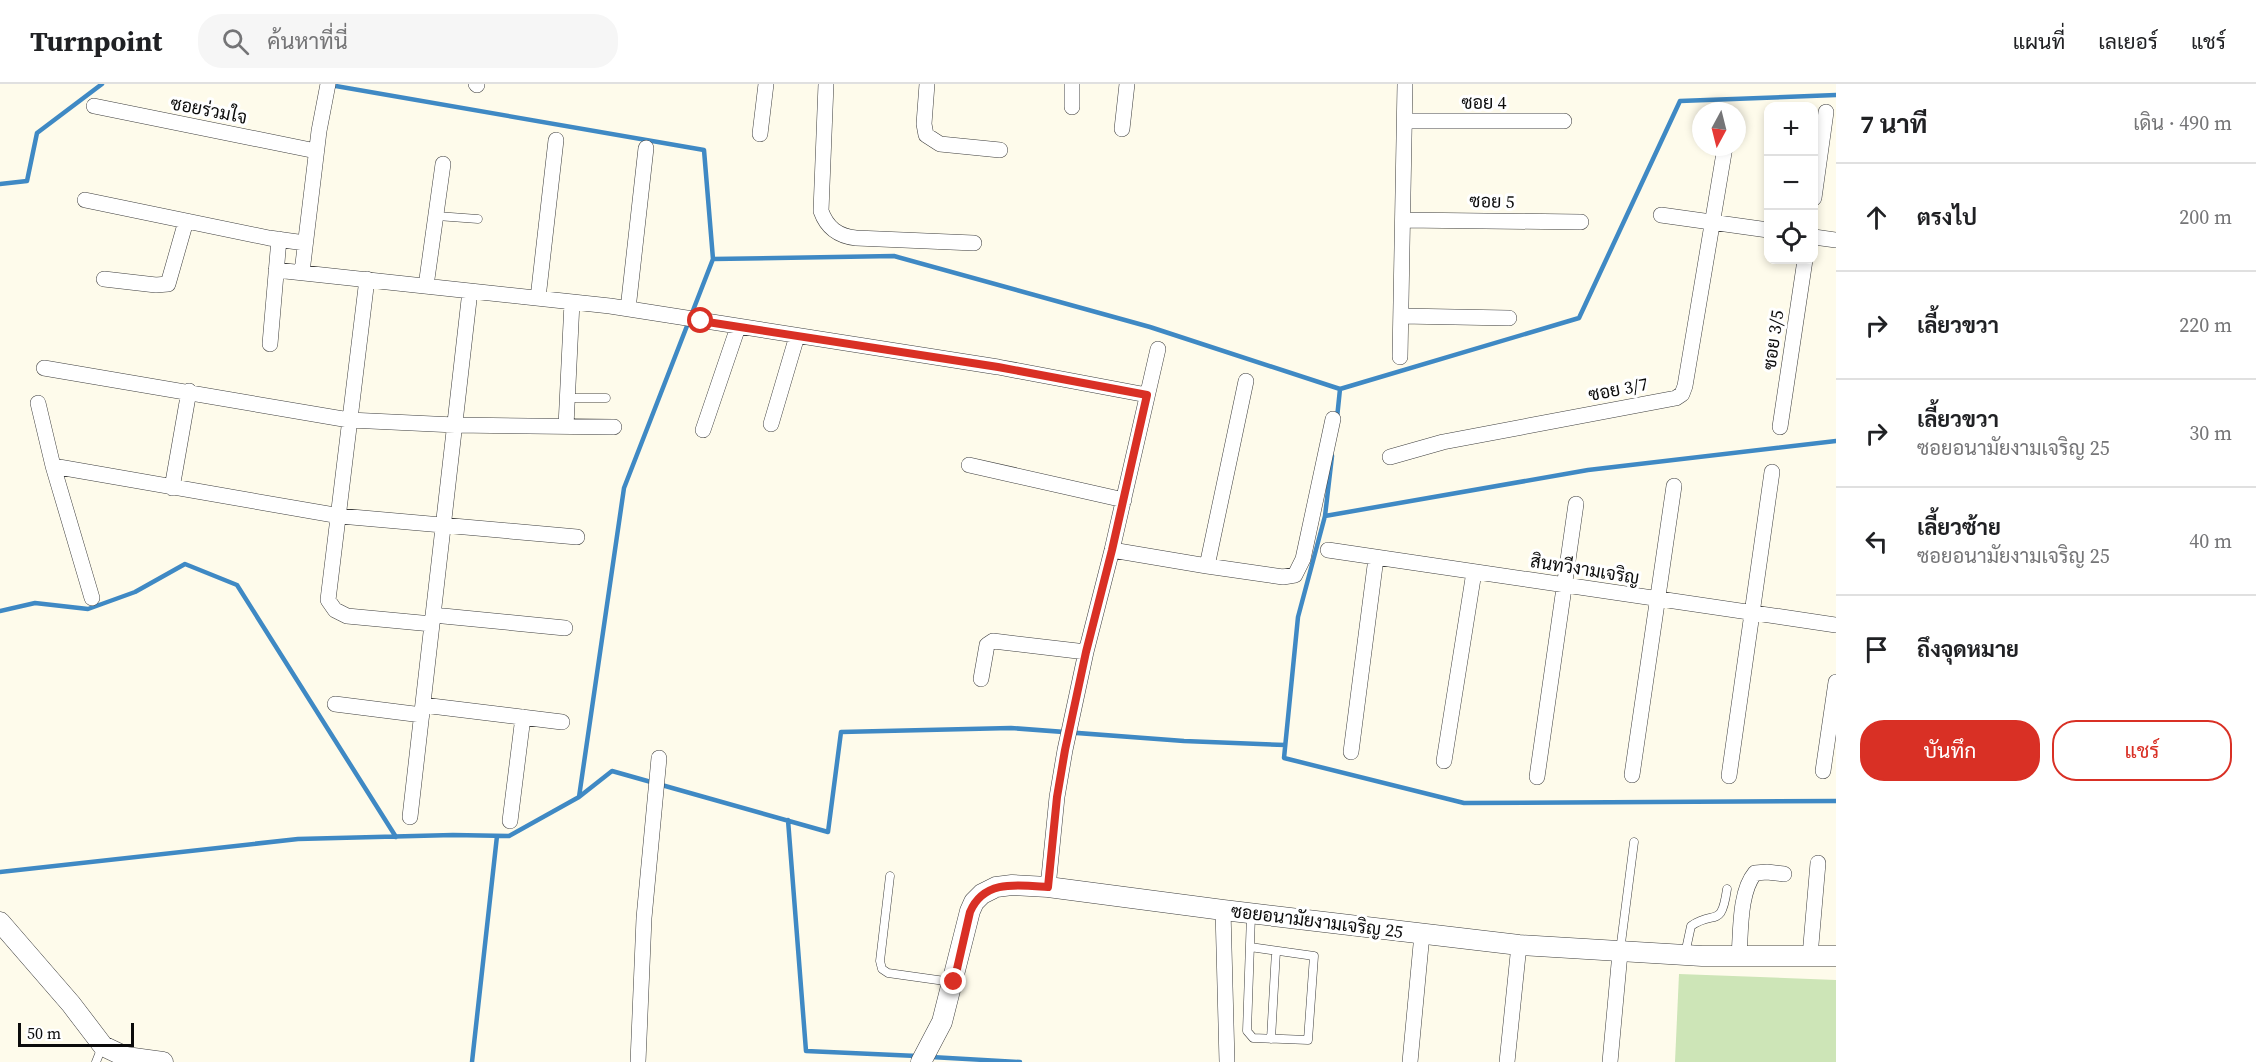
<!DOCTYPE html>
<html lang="th">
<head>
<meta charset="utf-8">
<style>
  body { margin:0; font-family:"Source Serif 4",Sarabun,serif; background:#f6f6f6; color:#202124 }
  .controls { position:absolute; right:18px; top:18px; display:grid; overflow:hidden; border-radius:12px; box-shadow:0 3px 9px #0003 }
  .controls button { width:54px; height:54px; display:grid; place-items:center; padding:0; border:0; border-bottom:2px solid #e0e0e0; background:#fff; color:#202124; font:30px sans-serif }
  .compass { position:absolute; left:1692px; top:18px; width:54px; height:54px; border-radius:50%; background:#fff; box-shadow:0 3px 9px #0003; rotate:187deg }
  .scale { position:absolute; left:18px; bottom:15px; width:116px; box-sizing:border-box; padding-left:6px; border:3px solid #0b0b0b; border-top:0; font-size:16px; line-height:21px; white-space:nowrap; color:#0b0b0b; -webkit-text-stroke:4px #fff; paint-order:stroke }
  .stop { position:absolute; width:18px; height:18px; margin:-14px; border:4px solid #d93025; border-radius:50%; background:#fff }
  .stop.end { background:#d93025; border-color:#fff; box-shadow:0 2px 6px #0008 }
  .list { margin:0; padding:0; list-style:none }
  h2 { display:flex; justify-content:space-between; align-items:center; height:78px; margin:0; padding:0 24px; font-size:26px }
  h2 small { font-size:20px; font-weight:400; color:#757577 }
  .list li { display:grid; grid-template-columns:39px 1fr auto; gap:18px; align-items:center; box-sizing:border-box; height:108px; padding:0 24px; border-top:2px solid #e0e0e0 }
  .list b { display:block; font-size:22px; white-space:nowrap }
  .list p { margin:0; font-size:20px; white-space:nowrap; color:#757577 }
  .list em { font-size:20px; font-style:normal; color:#757577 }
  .actions { display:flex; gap:12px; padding:18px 24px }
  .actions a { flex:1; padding:14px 0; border:2px solid #d93025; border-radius:24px; text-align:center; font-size:21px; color:#d93025 }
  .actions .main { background:#d93025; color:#fff }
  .icon { flex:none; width:33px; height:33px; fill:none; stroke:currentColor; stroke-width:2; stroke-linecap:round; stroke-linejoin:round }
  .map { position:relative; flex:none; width:1836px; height:978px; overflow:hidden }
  header { display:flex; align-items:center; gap:36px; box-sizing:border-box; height:84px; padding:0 30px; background:#fff; border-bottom:2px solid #e0e0e0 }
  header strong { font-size:28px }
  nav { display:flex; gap:33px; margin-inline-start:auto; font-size:21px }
  .search { width:420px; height:54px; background:#f6f6f6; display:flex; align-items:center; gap:15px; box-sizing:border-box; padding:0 21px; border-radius:24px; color:#757577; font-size:22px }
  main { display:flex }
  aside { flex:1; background:#fff }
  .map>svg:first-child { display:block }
</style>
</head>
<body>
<header>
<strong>Turnpoint</strong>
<div class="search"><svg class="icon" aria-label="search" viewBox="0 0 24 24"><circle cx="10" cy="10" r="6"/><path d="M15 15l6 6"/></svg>ค้นหาที่นี่</div>
<nav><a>แผนที่</a><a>เลเยอร์</a><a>แชร์</a></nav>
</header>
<main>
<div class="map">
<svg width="1836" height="978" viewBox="0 0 1836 978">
  <rect width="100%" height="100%" fill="#fefbeb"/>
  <path fill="#cde5b7" d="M1679 890 1836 896V978H1675Z"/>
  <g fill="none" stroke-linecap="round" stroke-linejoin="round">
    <path stroke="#3f89c4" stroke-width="4.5" d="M330 1 704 66 713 175 624 404 579 713 612 687 828 748 841 648 1011 644 1184 657 1285 661
      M0 100 27 97 37 49 102 0
      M713 175 894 172 1150 243 1340 305 1579 234 1680 17 1836 11
      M1337 334 1340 305
      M1332 372 1325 432 1298 533 1284 674 1464 719 1836 717
      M1325 432 1588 386 1836 357
      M0 527 35 519 88 525 135 508 185 480 237 501 396 753
      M788 736 806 967 917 972
      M0 788 298 755 453 751 509 752 579 713
      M931 973 1020 978
      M472 978 497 752"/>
    <g stroke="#3e3e3e" stroke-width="9">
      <path id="service" d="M437 132 478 135
        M567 314H606
        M890 792 880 877 882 885 888 889 952 898
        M1250 863 1314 872 1308 956 1253 954 1247 947 1251 831
        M1620 867 1634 758
        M1685 870 1691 842C1715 825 1721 846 1727 805
        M1271 955 1276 867
        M96 978 102 963"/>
    </g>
    <g stroke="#3e3e3e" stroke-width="16">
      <path id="minor" d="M476 0 477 1
        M826 0 821 127C827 144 838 152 856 154L974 159
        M927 0 924 40 926 51 940 60 1000 66
        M1072 0V23
        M94 22 316 67
        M1405 37H1564
        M1122 45 1127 0
        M760 50 766 0
        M1814 114 1826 28
        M85 116 269 154 305 159
        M1661 131 1768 146
        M1403 136 1581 138
        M1814 153 1836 156
        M276 186 610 222 998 283 1147 311
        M302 188 319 47 328 0
        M104 195 156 201 168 200 186 137
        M367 195 328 516 335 526 347 532 432 540
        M426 202 443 80
        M538 214 556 56
        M628 225 646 64
        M1401 232 1509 234
        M270 260 279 155
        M1400 273 1405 0
        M44 284 349 336 455 341 614 343
        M38 319 53 382 92 514
        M771 340 797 252
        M566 342 572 218
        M1780 343 1805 176
        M703 346 738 243
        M1390 373 1443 358 1676 314 1682 310 1685 302 1725 63
        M969 381 1124 416
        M53 382 340 432 577 453
        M172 404 189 307
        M1112 466 1207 482 1283 493 1295 491 1303 475 1333 335
        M1328 466 1836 541
        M1207 482 1246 297
        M433 531 565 544
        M981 595 987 561 993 557 1086 568
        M335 620 422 631
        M423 621 562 638
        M1351 668 1376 474
        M1444 677 1474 488
        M1823 687 1836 598
        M1632 691 1674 402
        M1729 692 1772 388
        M1537 693 1576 420
        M410 733 470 207
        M510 737 523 633
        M1048 803 1057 713 1065 666 1086 568 1112 466 1158 265
        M1223 826 1227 978
        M1739 872C1741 848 1739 808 1755 789L1767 788 1784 790
        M1810 872 1818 779
        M638 978 644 834 659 674
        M1410 978 1422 850
        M1507 978 1519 861
        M1610 978 1620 869"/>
    </g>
    <g stroke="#3e3e3e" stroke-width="21">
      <path id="tertiary" d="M0 838 71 920 103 962 126 973 163 978
        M921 978 942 938 970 827 974 818 982 810 996 803 1012 801 1048 803 1223 826 1519 861 1702 872H1836"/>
    </g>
    <use href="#service" stroke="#fff" stroke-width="8"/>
    <use href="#minor" stroke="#fff" stroke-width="15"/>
    <use href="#tertiary" stroke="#fff" stroke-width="20"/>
  </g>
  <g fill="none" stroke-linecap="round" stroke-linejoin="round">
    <path stroke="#d93025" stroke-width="8" d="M701 237 998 283 1147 311 1112 466 1086 568 1065 666 1057 713 1048 803C1018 801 984 795 970 828L954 898"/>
  </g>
  <g text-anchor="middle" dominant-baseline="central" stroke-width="6" stroke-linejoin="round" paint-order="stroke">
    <g font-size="18" fill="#0b0b0b" stroke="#fff">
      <text x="1484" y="18">ซอย 4</text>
      <text transform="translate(209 26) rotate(11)">ซอยร่วมใจ</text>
      <text transform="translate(1492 117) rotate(1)">ซอย 5</text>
      <text transform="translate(1773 256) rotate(-82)">ซอย 3/5</text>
      <text transform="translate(1618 305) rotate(-11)">ซอย 3/7</text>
      <text transform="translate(1585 485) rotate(9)">สินทวีงามเจริญ</text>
      <text transform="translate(1317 837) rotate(7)">ซอยอนามัยงามเจริญ 25</text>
    </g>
  </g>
</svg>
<div class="controls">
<button>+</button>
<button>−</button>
<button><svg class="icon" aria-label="locate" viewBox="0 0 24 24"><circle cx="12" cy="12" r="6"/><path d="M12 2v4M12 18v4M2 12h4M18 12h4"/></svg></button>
</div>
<svg class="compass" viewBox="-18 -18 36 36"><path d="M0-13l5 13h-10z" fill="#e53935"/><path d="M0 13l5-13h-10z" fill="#757577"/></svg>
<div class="scale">50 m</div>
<div class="stop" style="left:701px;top:237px"></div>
<div class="stop end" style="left:954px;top:898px"></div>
</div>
<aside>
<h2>7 นาที<small>เดิน · 490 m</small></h2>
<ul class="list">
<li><svg class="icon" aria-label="ahead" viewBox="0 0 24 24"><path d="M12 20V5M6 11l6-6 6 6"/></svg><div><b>ตรงไป</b></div><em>200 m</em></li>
<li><svg class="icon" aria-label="right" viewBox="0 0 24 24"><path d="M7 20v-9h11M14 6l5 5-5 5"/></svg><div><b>เลี้ยวขวา</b></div><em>220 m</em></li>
<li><svg class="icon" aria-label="right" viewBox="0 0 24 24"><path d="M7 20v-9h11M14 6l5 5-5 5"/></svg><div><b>เลี้ยวขวา</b><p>ซอยอนามัยงามเจริญ 25</p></div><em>30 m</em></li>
<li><svg class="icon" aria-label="left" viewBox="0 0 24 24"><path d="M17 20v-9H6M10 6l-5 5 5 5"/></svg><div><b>เลี้ยวซ้าย</b><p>ซอยอนามัยงามเจริญ 25</p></div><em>40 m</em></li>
<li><svg class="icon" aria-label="arrive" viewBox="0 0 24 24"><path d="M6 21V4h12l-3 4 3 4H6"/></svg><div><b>ถึงจุดหมาย</b></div></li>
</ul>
<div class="actions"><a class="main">บันทึก</a><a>แชร์</a></div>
</aside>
</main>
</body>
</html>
